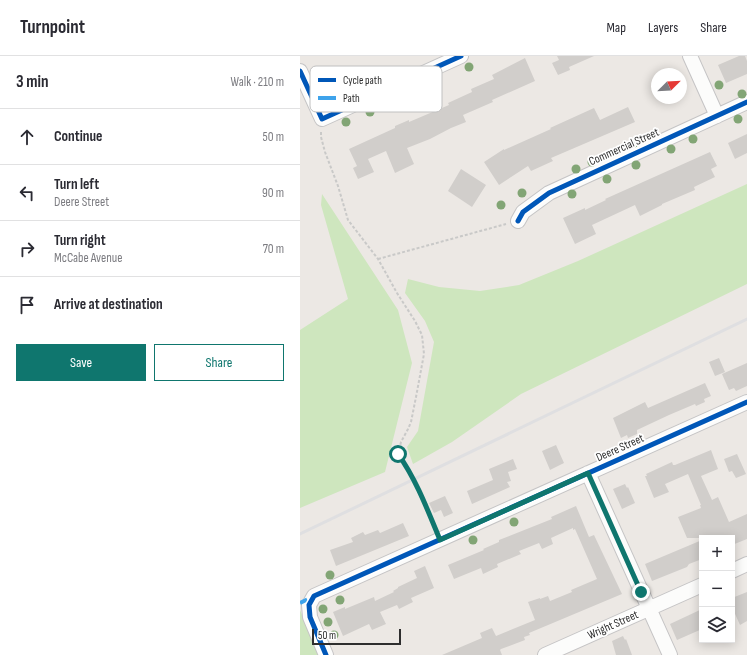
<!DOCTYPE html>
<html lang="en">
<head>
<meta charset="utf-8">
<style>
  body { margin:0; font-family:"Sofia Sans Condensed",sans-serif; background:#f2f2f3; color:#2b2b33 }
  .controls { position:absolute; right:12px; bottom:12px; display:grid; overflow:hidden; border-radius:0px; box-shadow:0 2px 10px #0003 }
  .controls button { width:36px; height:36px; display:grid; place-items:center; padding:0; border:0; border-bottom:1px solid #e1e1e2; background:#fff; color:#2b2b33; font:20px sans-serif }
  .compass { position:absolute; left:351px; top:12px; width:36px; height:36px; border-radius:50%; background:#fff; box-shadow:0 2px 10px #0003; rotate:66deg }
  .scale { position:absolute; left:12px; bottom:10px; width:89px; box-sizing:border-box; padding-left:4px; border:2px solid #2e2e2e; border-top:0; font-size:11px; line-height:14px; white-space:nowrap; color:#2e2e2e; -webkit-text-stroke:3px #fff; paint-order:stroke }
  .stop { position:absolute; width:12px; height:12px; margin:-9px; border:3px solid #0f766e; border-radius:50%; background:#fff }
  .stop.end { background:#0f766e; border-color:#fff; box-shadow:0 1px 4px #0008 }
  .list { margin:0; padding:0; list-style:none }
  h2 { display:flex; justify-content:space-between; align-items:center; height:52px; margin:0; padding:0 16px; font-size:17px }
  h2 small { font-size:13px; font-weight:400; color:#7c7c81 }
  .list li { display:grid; grid-template-columns:26px 1fr auto; gap:12px; align-items:center; box-sizing:border-box; height:56px; padding:0 16px; border-top:1px solid #e1e1e2 }
  .list b { display:block; font-size:15px; white-space:nowrap }
  .list p { margin:0; font-size:13px; white-space:nowrap; color:#7c7c81 }
  .list em { font-size:13px; font-style:normal; color:#7c7c81 }
  .actions { display:flex; gap:8px; padding:12px 16px }
  .actions a { flex:1; padding:9px 0; border:1px solid #0f766e; border-radius:0px; text-align:center; font-size:14px; color:#0f766e }
  .actions .main { background:#0f766e; color:#fff }
  .icon { flex:none; width:22px; height:22px; fill:none; stroke:currentColor; stroke-width:2; stroke-linecap:round; stroke-linejoin:round }
  .map { position:relative; flex:none; width:447px; height:599px; overflow:hidden }
  header { display:flex; align-items:center; gap:24px; box-sizing:border-box; height:56px; padding:0 20px; background:#fff; border-bottom:1px solid #e1e1e2 }
  header strong { font-size:19px }
  nav { display:flex; gap:22px; margin-inline-start:auto; font-size:14px }
  main { display:flex }
  aside { flex:1; background:#fff }
  .map>svg:first-child { display:block }
</style>
</head>
<body>
<header>
<strong>Turnpoint</strong>
<nav><a>Map</a><a>Layers</a><a>Share</a></nav>
</header>
<main>
<aside>
<h2>3 min<small>Walk · 210 m</small></h2>
<ul class="list">
<li><svg class="icon" aria-label="ahead" viewBox="0 0 24 24"><path d="M12 20V5M6 11l6-6 6 6"/></svg><div><b>Continue</b></div><em>50 m</em></li>
<li><svg class="icon" aria-label="left" viewBox="0 0 24 24"><path d="M17 20v-9H6M10 6l-5 5 5 5"/></svg><div><b>Turn left</b><p>Deere Street</p></div><em>90 m</em></li>
<li><svg class="icon" aria-label="right" viewBox="0 0 24 24"><path d="M7 20v-9h11M14 6l5 5-5 5"/></svg><div><b>Turn right</b><p>McCabe Avenue</p></div><em>70 m</em></li>
<li><svg class="icon" aria-label="arrive" viewBox="0 0 24 24"><path d="M6 21V4h12l-3 4 3 4H6"/></svg><div><b>Arrive at destination</b></div></li>
</ul>
<div class="actions"><a class="main">Save</a><a>Share</a></div>
</aside>
<div class="map">
<svg width="447" height="599" viewBox="0 0 447 599">
  <rect width="100%" height="100%" fill="#ece8e4"/>
  <path fill="#cee6be" d="M447 128V228L221 338 152 386 113 408 107 391 118 375 134 286 125 265 105 237 108 223 139 231 180 235 219 229 278 205Z
    M22 138 98 254 112 307 85 416 0 452V274L48 243 21 149Z
    M0 553V554L19 599H0Z"/>
  <path fill="#d1cecb" d="M257 0H294L269 11 270 14 258 19 252 7 259 4Z
    M439 0H445L447 5V18L426 27 418 9Z
    M225 2 235 25 192 44 193 46 163 59 166 66 151 72 130 83 107 92 114 108 95 117 86 95 68 103 74 116 58 123 53 112 57 110 49 93 95 72V70L109 64V66L149 49 148 47 172 36 171 33 194 23 192 19Z
    M328 51 335 66 251 102 253 105 231 115 228 110 199 129 184 106 204 93V94L251 73 250 72 294 52 300 64Z
    M447 78V97L435 103 428 87Z
    M410 96 417 110 411 113 415 121 394 131 395 134 362 148V149L340 160 335 149 292 169 296 178 275 188 263 162 285 152V154L306 144 305 143Z
    M161 113 186 129 172 151 148 135Z
    M419 302 425 316 415 320 409 306Z
    M447 307V330L436 335 434 332 429 334 422 318Z
    M405 327 411 340 404 343 405 346 396 350 395 348 369 359 337 374V378L328 382 327 379 321 382 313 362 345 346 348 352Z
    M256 389 264 407 250 414 242 395Z
    M411 394 418 413 401 420 412 444 418 441 429 466 447 458V483L432 489V482H387L378 461 401 452 400 449H401L388 418 365 428 369 436 354 442 345 420H347L346 418 372 406 373 409H375Z
    M437 398 446 418 436 422 432 415 429 416 424 403Z
    M213 403 217 413 208 416 211 425 207 426 210 431 172 448 167 435 193 424 189 413Z
    M325 428 327 432 328 431 335 447 322 453 313 433Z
    M145 440 153 457 144 461 141 454 134 457 129 447Z
    M276 450 289 481 294 479 322 538 229 577 230 579 224 581 225 584 201 593 200 594 202 599H142L182 582 180 577 192 572 196 580 235 564 228 546 240 542V543L248 540 250 545 272 536 271 534 297 523 275 473 273 474V472L251 482 253 488 242 493 239 487 219 495 221 498 197 508 198 511 183 518 181 512 154 523 148 509 184 494 183 493 199 486V484L252 463 251 461Z
    M103 467 109 480 36 510 30 494 53 486 51 482 63 476 65 479 78 474 80 477Z
    M402 484V503L389 508 387 511 352 525 345 508Z
    M125 510 134 532 111 542 113 546 99 553 97 549 80 556 86 568 72 574 69 568 43 580 33 556 45 551V553L74 541 75 545 94 536 93 535 98 532V531L117 522 114 515Z
    M447 536V565L440 569 432 551V542Z
    M402 553V573L377 584 370 568Z
    M323 580 325 584 326 583 332 599H316L312 585Z"/>
  <g fill="none" stroke-linecap="round" stroke-linejoin="round">
    <g stroke="#c5c4c5" stroke-width="16">
      <path id="minor" d="M390 0 417 60
        M0 15 22 63 161 0
        M218 165 223 156 249 137 447 46
        M288 417 370 599
        M432 515 447 508
        M26 599 10 561 9 549 14 540 447 346
        M245 599 402 529"/>
    </g>
    <path stroke="#c9c9c8" stroke-width="2" stroke-dasharray="3 2" stroke-linecap="butt" d="M21 76V81L25 96 38 130 48 164 78 203 97 237 115 265 122 279 124 298 116 341 111 366 108 373 101 386 98 398C114 420 124 446 135 471
      M78 203 206 168"/>
    <use href="#minor" stroke="#fcfcfb" stroke-width="14"/>
    <path stroke="#dfdfe1" stroke-width="3" d="M0 478 447 263"/>
    <path stroke="#3ea3eb" stroke-width="4" stroke-dasharray="8 4" stroke-linecap="butt" d="M0 547 12 541"/>
    <g stroke="#fff" stroke-width="8">
      <path id="cycleway" d="M0 15 22 63 161 0
        M218 165 223 156 249 137 447 46
        M26 599 10 561 9 549 14 540 447 346"/>
    </g>
    <use href="#cycleway" stroke="#0057b8" stroke-width="5"/>
  </g>
  <g fill="#82a575">
    <circle cx="169" cy="11" r="4.5"/>
    <circle cx="419" cy="29" r="4.5"/>
    <circle cx="442" cy="38" r="4.5"/>
    <circle cx="70" cy="56" r="4.5"/>
    <circle cx="438" cy="63" r="4.5"/>
    <circle cx="46" cy="66" r="4.5"/>
    <circle cx="393" cy="83" r="4.5"/>
    <circle cx="334" cy="87" r="4.5"/>
    <circle cx="371" cy="93" r="4.5"/>
    <circle cx="292" cy="106" r="4.5"/>
    <circle cx="336" cy="109" r="4.5"/>
    <circle cx="276" cy="113" r="4.5"/>
    <circle cx="307" cy="123" r="4.5"/>
    <circle cx="222" cy="137" r="4.5"/>
    <circle cx="272" cy="138" r="4.5"/>
    <circle cx="201" cy="149" r="4.5"/>
    <circle cx="214" cy="466" r="4.5"/>
    <circle cx="173" cy="484" r="4.5"/>
    <circle cx="30" cy="519" r="4.5"/>
    <circle cx="40" cy="544" r="4.5"/>
    <circle cx="23" cy="553" r="4.5"/>
    <circle cx="28" cy="566" r="4.5"/>
    <circle cx="34" cy="579" r="4.5"/>
  </g>
  <g fill="none" stroke-linecap="round" stroke-linejoin="round">
    <path stroke="#0f766e" stroke-width="5" d="M98 398C116 423 128 455 140 484L288 417 341 536"/>
  </g>
  <g text-anchor="middle" dominant-baseline="central" stroke-width="3.5" stroke-linejoin="round" paint-order="stroke">
    <g font-size="12" fill="#2e2e2e" stroke="#fff">
      <text transform="translate(324 91) rotate(-24)">Commercial Street</text>
      <text transform="translate(320 392) rotate(-24)">Deere Street</text>
      <text transform="translate(313 569) rotate(-24)">Wright Street</text>
    </g>
  </g>
  <rect x="10" y="10" width="132" height="46" rx="6" fill="#fff" stroke="#c0c0c0" stroke-width="1"/>
  <rect x="18" y="22" width="18" height="4" fill="#0057b8"/>
  <rect x="18" y="40" width="18" height="4" fill="#3ea3eb"/>
  <g font-size="11" fill="#2e2e2e">
    <text x="43" y="28">Cycle path</text>
    <text x="43" y="46">Path</text>
  </g>
</svg>
<div class="controls">
<button>+</button>
<button>−</button>
<button><svg class="icon" aria-label="layers" viewBox="0 0 24 24"><path d="M12 4l9 5-9 5-9-5zM3 14l9 5 9-5"/></svg></button>
</div>
<svg class="compass" viewBox="-18 -18 36 36"><path d="M0-13l5 13h-10z" fill="#e53935"/><path d="M0 13l5-13h-10z" fill="#7c7c81"/></svg>
<div class="scale">50 m</div>
<div class="stop" style="left:98px;top:398px"></div>
<div class="stop end" style="left:341px;top:536px"></div>
</div>
</main>
</body>
</html>
